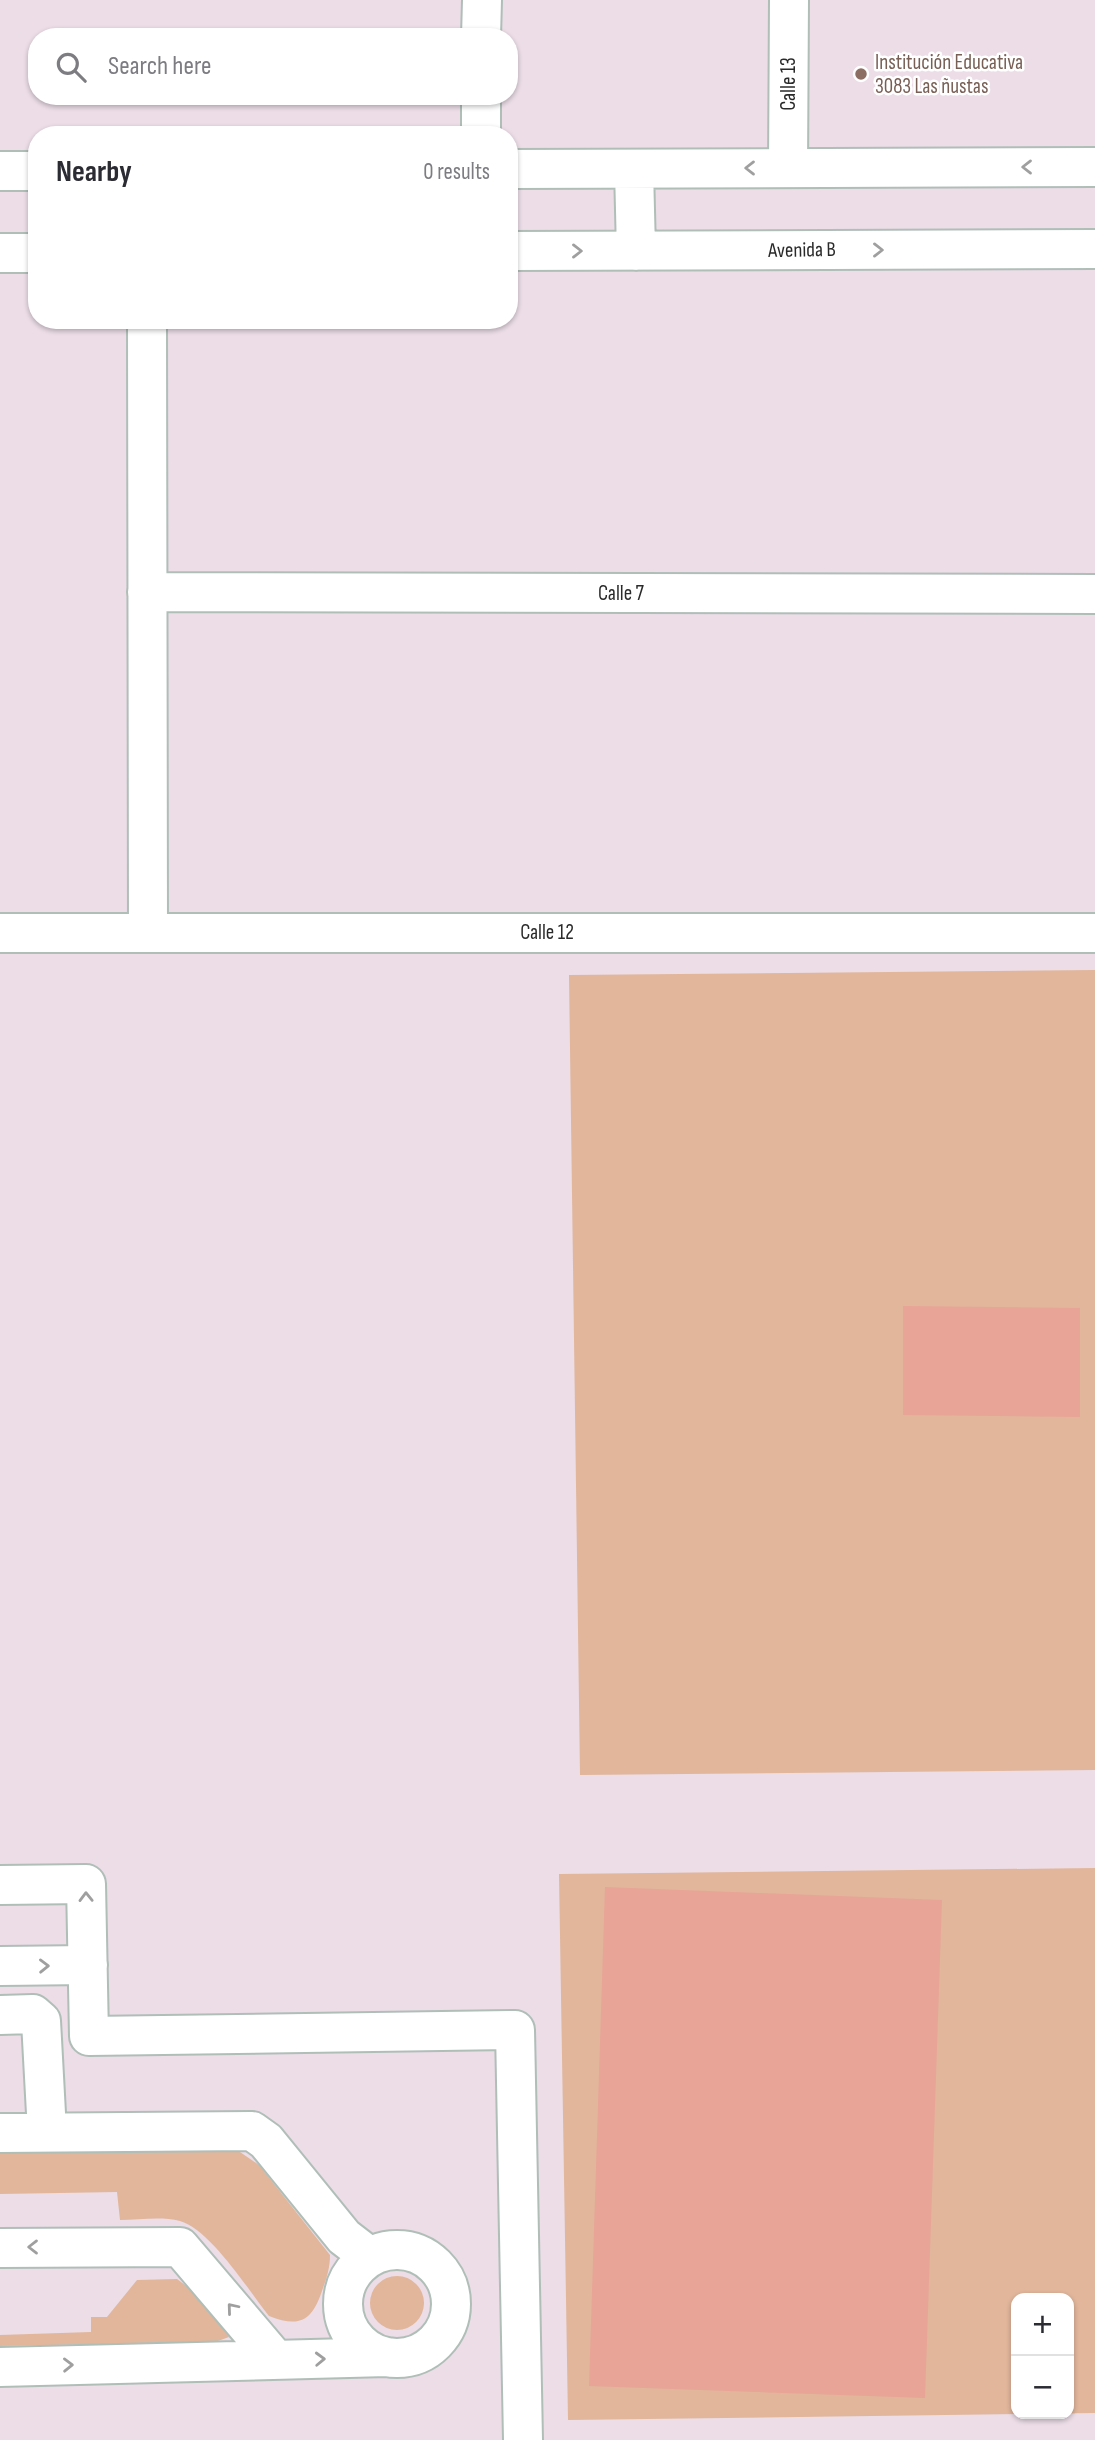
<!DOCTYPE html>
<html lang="en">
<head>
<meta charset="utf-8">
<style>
  body { margin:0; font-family:"Sofia Sans Condensed",sans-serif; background:#f7f7f7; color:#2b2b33 }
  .controls { position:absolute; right:21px; bottom:21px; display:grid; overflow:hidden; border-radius:14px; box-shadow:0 2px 5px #0004 }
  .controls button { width:63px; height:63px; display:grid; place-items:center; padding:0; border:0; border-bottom:2px solid #e1e1e2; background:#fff; color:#2b2b33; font:35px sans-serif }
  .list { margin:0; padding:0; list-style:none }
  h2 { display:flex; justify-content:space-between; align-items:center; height:91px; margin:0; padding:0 28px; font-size:30px }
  h2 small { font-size:23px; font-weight:400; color:#7c7c81 }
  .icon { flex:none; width:38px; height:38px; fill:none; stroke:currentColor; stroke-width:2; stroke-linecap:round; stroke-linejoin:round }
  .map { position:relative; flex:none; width:1095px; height:2440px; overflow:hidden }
  .search { position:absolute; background:#fff; box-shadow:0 2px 5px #0004; left:28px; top:28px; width:490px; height:77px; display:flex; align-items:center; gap:18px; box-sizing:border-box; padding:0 24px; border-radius:28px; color:#7c7c81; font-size:26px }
  .panel { position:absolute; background:#fff; box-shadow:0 2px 5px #0004; left:28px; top:126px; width:490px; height:203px; border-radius:28px }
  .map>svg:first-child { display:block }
</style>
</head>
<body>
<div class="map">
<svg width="1095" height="2440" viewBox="0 0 1095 2440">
  <rect width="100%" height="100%" fill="#ecdde7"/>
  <path fill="#e1b69b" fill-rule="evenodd" d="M1095 970V1770L580 1775 569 975Z
    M1095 1868V2413L568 2420 559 1874ZM1016 2298H1069V2414H1016Z
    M237 2150 259 2165 330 2255C330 2267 327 2277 323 2288 313 2319 302 2329 269 2316 249 2291 210 2229 180 2221 161 2216 139 2220 120 2220L117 2192 0 2194V2152Z
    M370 2303a27 27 0 1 1 54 0a27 27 0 1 1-54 0Z
    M177 2279 197 2294 229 2337 215 2342 0 2346V2335L91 2332V2317H107L137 2280Z"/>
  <path fill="#e8a497" d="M903 1306 1080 1308V1417L903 1415Z
    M605 1887 942 1900 925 2398 589 2386Z"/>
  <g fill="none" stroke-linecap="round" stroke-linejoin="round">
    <g stroke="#b0beb8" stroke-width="42">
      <path id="minor" d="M481 37 482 0
        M481 135V96
        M788 168 789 0
        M509 169 1095 167
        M634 169 636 251
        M0 171H37
        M509 251 1095 249
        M0 253H37
        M147 320 148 931
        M147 592 1095 594
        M0 933H1095
        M0 1885 86 1884 89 2036 515 2030 523 2440
        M0 1966 88 1965
        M0 2015 33 2014 41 2021 47 2132
        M0 2133 252 2131 266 2141 344 2237 370 2257
        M0 2248 180 2247 276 2360
        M343 2304a54 54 0 1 1 108 0a54 54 0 1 1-108 0Z
        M0 2367 387 2357"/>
    </g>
    <use href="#minor" stroke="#fff" stroke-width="38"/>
  </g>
  <defs><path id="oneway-chevron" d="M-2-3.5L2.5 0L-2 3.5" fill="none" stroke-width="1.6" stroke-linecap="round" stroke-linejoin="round" transform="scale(1.75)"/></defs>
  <g stroke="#9f9f9f">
    <use href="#oneway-chevron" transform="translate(1027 167) rotate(180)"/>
    <use href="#oneway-chevron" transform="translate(750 168) rotate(180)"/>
    <use href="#oneway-chevron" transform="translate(878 250)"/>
    <use href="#oneway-chevron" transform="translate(577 251)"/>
    <use href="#oneway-chevron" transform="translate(86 1897) rotate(-91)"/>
    <use href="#oneway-chevron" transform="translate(44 1966) rotate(-1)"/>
    <use href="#oneway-chevron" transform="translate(33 2247) rotate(180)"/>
    <use href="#oneway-chevron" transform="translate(232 2308) rotate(-130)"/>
    <use href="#oneway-chevron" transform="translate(320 2359) rotate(-2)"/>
    <use href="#oneway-chevron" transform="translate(68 2365) rotate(-1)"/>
  </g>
  <circle fill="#8d6e63" stroke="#fff" stroke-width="2.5" cx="861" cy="74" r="7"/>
  <g text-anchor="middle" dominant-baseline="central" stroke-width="5" stroke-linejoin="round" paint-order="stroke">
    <g font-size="21" fill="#785e54" stroke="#fff" text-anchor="start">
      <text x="875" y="62">Institución Educativa<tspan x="875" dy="24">3083 Las ñustas</tspan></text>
    </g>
    <g font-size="21" fill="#2a2a2a" stroke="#fff">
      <text transform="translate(788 84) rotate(-90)">Calle 13</text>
      <text transform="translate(802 250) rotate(-1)">Avenida B</text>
      <text x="621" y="593">Calle 7</text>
      <text x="547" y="932">Calle 12</text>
    </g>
  </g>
</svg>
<div class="controls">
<button>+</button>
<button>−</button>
</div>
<div class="search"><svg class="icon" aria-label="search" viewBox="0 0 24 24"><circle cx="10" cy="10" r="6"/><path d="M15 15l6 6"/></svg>Search here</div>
<section class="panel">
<h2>Nearby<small>0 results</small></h2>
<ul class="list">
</ul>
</section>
</div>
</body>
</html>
